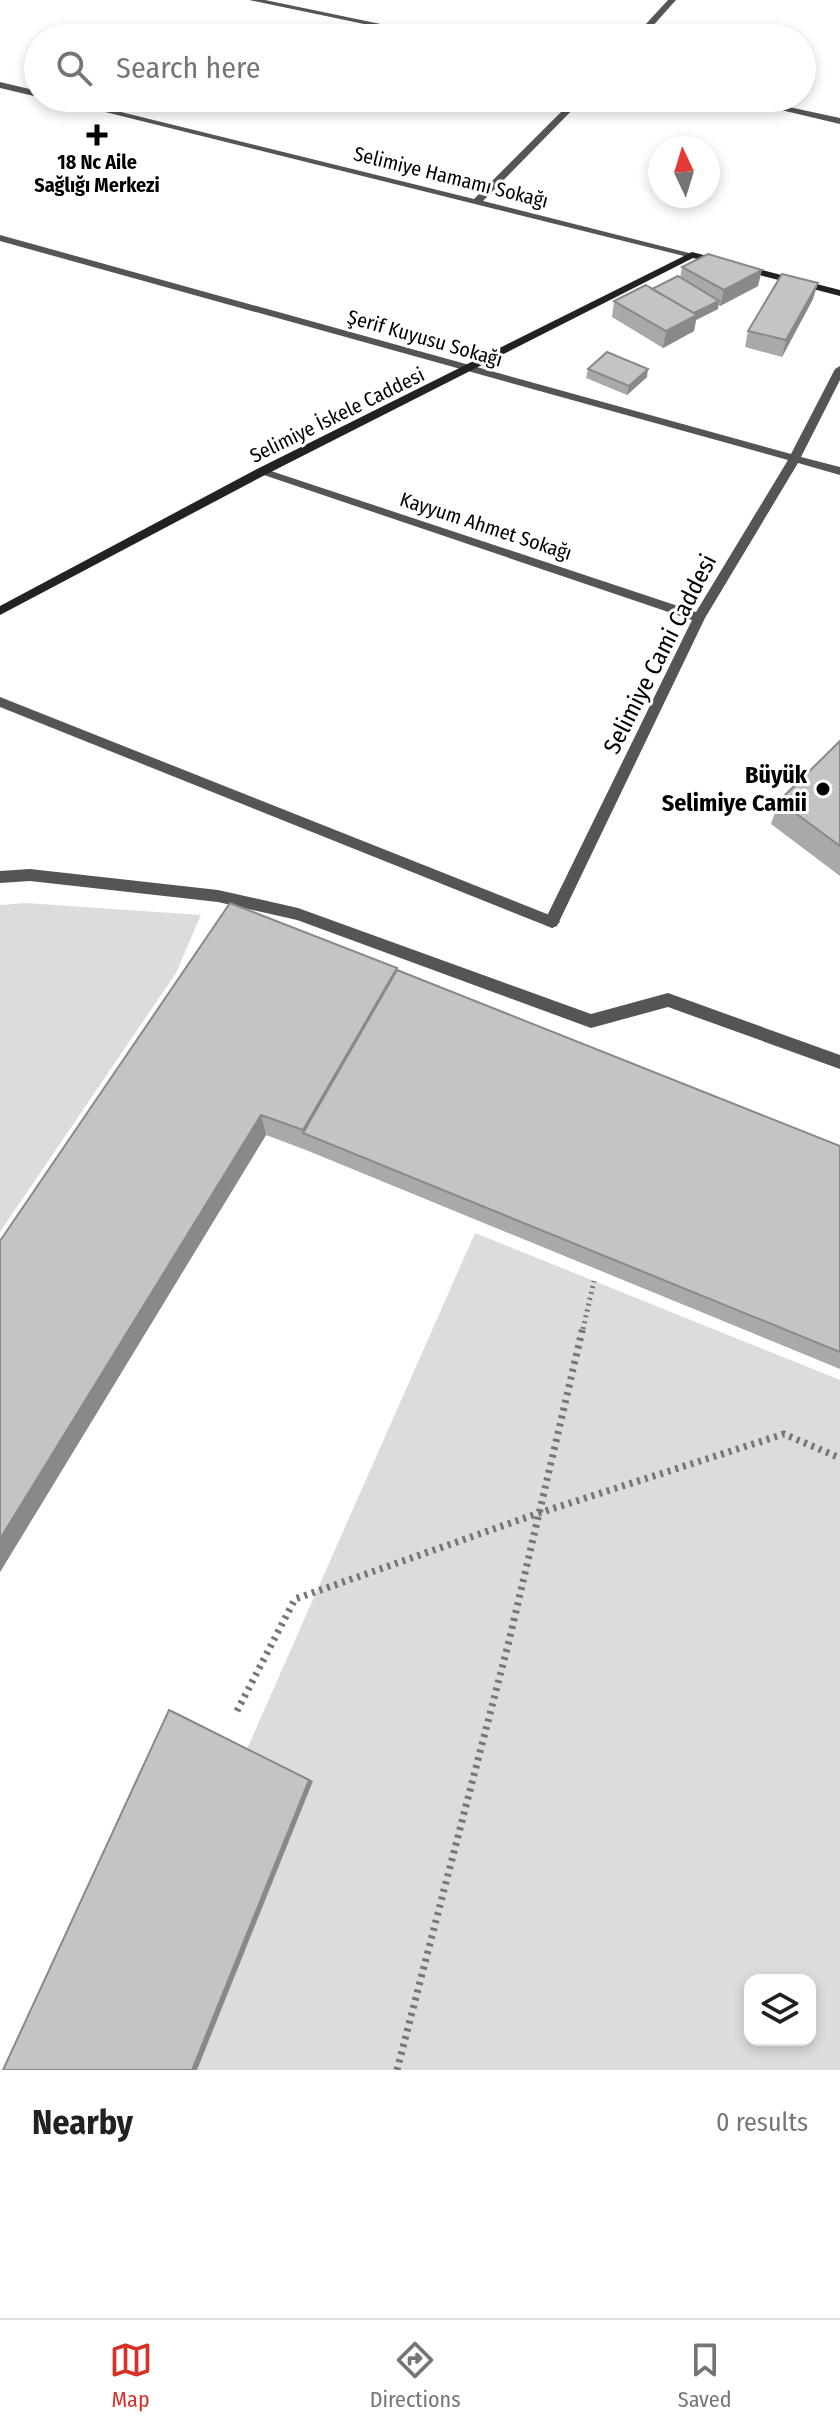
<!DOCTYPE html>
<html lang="en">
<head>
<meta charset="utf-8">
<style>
  body { margin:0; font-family:"Fira Sans Condensed",sans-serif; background:#f2f2f2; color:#202124 }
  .controls { position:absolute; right:24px; bottom:24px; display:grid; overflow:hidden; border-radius:16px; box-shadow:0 4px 12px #0003 }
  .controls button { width:72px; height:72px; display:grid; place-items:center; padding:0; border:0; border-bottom:2px solid #e0e0e0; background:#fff; color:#202124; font:40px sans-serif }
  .compass { position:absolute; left:648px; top:136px; width:72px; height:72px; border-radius:50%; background:#fff; box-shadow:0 4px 12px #0003; rotate:356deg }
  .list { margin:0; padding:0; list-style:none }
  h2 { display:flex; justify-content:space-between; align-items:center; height:104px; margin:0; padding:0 32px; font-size:34px }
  h2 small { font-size:26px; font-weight:400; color:#757577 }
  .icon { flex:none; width:44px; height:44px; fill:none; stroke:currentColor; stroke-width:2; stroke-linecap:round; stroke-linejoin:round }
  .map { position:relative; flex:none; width:840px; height:2070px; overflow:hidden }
  .search { position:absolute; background:#fff; box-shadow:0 4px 12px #0003; left:24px; right:24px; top:24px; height:88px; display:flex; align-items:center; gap:20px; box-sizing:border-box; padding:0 28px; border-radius:44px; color:#757577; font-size:30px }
  .sheet { height:248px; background:#fff }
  nav { display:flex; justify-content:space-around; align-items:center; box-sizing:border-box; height:112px; border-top:2px solid #e0e0e0; background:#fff; font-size:22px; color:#757577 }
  nav a { display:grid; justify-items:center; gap:4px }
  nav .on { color:#d93025 }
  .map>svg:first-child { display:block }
</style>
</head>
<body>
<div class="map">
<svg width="840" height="2070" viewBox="0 0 840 2070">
  <rect width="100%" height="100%" fill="#fff"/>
  <path fill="#dcdcdc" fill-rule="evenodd" d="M26 903 201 915 176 973 0 1232V905Z
    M475 1233 840 1380V2070H105ZM750 1980H810V2040H750Z"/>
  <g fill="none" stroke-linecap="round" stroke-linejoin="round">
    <path stroke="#777" stroke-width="5" stroke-dasharray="2 4" stroke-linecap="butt" d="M583 1329 594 1281"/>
    <path stroke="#777" stroke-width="7" stroke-dasharray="3 5" stroke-linecap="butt" d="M237 1711 295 1599 539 1513 784 1434 840 1458
      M397 2070 509 1641 583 1327"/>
    <path fill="#555" fill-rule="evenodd" d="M0 697 557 918 560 922 552 928 547 926 0 707Z
      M30 869 218 890 298 908 591 1014 668 993 840 1055V1069L668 1007 591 1028 297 920 218 902 30 881 0 883V871Z"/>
    <path fill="#555" fill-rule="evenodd" d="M249 0H265L448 38H431Z
      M668 0H676L642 38H633Z
      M0 82 38 91V97L0 88Z
      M49 98H64L474 199 575 98H584L483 201 697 255 692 258Z
      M731 98H747L840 118V124Z
      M0 235 791 454 835 369 840 366V380L801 457 840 467V475L798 463 705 618 557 926 552 928 544 922 692 620 255 472 261 468 265 469 696 612 788 460 0 241Z"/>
    <path fill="#222" fill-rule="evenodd" d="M692 252 840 290V296L693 258 265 475 0 615V606L257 469Z"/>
  </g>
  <path fill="#a9a9a9" d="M682 267 758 286 720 306 718 305V309L696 320 694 331 663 348 612 317 614 301 680 278Z
    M813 299 782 357 745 347 748 331Z
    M588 369 647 377 627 395 586 378Z
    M840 741V876L771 824 779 801Z
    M397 968V970L840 1146V1369L306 1150 266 1135 0 1572V1241Z"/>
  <path fill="#898989" d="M762 270 758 286 720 306 724 290Z
    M818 283 813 299 782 357 786 340Z
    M719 301 718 309 696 320 694 331 663 348 666 331 692 315Z
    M648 369 647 377 627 395 629 386Z
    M397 968V991L303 1133V1130Z
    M261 1115 266 1135 0 1572V1539Z
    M169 1710 177 1713 313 1781 197 2070H192Z"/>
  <path fill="#c4c4c4" stroke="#898989" stroke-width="2" d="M708 254 762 270 724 290 682 267Z
    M782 274 818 283 786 340 748 331Z
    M678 276 719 301 694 313 652 289Z
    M646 285 697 315 666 331 614 301Z
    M607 352 648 369 629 386 588 369Z
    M840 741V846L779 801Z
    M230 903 397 968 303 1130 261 1115 0 1539V1241Z
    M397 970 840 1146V1352L303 1133Z
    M169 1710 309 1780 192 2070H3Z"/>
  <g fill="#000" stroke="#fff" stroke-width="3">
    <path d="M93 123h8v8h8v8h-8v8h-8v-8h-8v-8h8z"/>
    <circle cx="823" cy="789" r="8"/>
  </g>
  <g text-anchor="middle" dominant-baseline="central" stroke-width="6" stroke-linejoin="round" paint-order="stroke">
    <g font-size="20" font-weight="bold" fill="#000" stroke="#fff">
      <text x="97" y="162">18 Nc Aile<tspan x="97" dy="23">Sağlığı Merkezi</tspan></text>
    </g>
    <g font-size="20" fill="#000" stroke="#fff">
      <text transform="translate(451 177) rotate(14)">Selimiye Hamamı Sokağı</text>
      <text transform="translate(425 338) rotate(16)">Şerif Kuyusu Sokağı</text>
      <text transform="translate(337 415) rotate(-26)">Selimiye İskele Caddesi</text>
      <text transform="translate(486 526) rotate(18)">Kayyum Ahmet Sokağı</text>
    </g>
    <g font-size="24" fill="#000" stroke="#fff">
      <text transform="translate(660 654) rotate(-63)">Selimiye Cami Caddesi</text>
    </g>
    <g font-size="24" font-weight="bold" fill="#000" stroke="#fff" text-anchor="end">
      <text x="807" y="775">Büyük<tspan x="807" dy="28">Selimiye Camii</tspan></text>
    </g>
  </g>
</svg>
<div class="controls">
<button><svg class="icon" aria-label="layers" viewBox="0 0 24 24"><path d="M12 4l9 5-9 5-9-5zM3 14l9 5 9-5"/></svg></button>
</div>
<svg class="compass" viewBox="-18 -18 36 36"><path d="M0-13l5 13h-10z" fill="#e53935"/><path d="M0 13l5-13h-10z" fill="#757577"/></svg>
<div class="search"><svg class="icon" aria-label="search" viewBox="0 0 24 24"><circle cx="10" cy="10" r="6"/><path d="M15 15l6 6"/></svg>Search here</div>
</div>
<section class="sheet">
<h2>Nearby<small>0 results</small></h2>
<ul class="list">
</ul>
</section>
<nav>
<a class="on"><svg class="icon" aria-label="map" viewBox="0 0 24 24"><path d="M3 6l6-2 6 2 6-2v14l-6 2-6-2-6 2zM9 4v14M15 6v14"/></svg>Map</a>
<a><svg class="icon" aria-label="directions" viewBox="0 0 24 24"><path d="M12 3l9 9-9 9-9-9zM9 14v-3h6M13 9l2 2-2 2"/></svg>Directions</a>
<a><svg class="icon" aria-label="saved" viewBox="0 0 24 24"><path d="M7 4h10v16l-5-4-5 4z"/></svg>Saved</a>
</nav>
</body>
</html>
